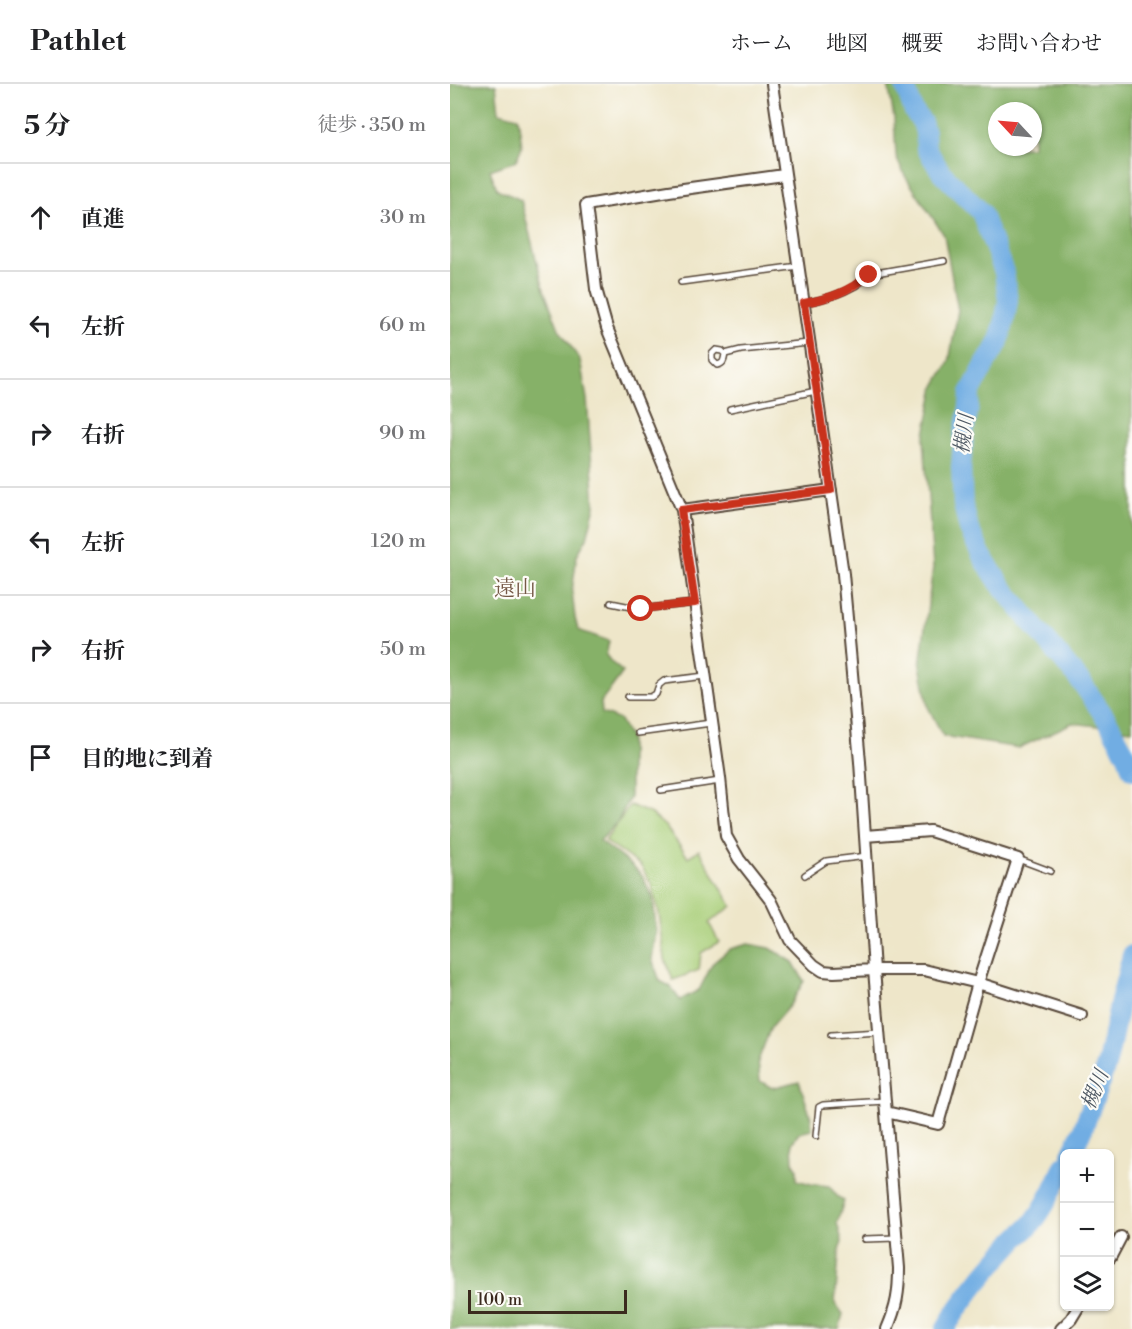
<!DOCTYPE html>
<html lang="ja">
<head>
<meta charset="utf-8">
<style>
  body { margin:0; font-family:"Libre Bodoni","Noto Serif JP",serif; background:#f2f2f2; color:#202124 }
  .controls { position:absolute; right:18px; bottom:18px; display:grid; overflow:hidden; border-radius:9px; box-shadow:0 2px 4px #0004 }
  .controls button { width:54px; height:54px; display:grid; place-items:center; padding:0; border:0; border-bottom:2px solid #e0e0e0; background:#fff; color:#202124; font:30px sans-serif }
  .compass { position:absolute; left:538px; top:18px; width:54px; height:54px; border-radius:50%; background:#fff; box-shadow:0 2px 4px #0004; rotate:296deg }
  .scale { position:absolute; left:18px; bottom:15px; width:159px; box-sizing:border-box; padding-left:6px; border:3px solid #3b2a1e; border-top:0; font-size:16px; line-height:21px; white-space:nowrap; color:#3b2a1e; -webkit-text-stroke:4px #fdfcf7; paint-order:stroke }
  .stop { position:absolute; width:18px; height:18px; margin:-14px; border:4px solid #c8321e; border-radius:50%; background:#fff }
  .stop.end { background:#c8321e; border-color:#fff; box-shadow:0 2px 6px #0008 }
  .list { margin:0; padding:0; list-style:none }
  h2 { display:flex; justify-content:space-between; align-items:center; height:78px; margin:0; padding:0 24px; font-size:26px }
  h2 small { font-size:20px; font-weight:400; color:#757577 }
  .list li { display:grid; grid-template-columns:39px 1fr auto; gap:18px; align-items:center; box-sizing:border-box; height:108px; padding:0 24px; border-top:2px solid #e0e0e0 }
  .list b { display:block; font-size:22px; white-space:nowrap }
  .list em { font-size:20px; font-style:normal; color:#757577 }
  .icon { flex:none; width:33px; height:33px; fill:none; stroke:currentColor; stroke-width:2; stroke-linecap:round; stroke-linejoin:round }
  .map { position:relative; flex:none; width:682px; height:1245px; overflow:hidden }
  header { display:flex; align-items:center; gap:36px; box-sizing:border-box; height:84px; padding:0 30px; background:#fff; border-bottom:2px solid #e0e0e0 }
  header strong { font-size:28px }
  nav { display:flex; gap:33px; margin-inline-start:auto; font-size:21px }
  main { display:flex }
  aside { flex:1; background:#fff }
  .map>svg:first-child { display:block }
</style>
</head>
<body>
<header>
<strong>Pathlet</strong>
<nav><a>ホーム</a><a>地図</a><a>概要</a><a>お問い合わせ</a></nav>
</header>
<main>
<aside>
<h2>5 分<small>徒歩 · 350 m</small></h2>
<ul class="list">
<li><svg class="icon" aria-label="ahead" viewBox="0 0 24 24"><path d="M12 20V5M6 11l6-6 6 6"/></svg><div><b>直進</b></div><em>30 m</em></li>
<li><svg class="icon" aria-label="left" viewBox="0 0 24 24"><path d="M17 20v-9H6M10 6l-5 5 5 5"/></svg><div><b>左折</b></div><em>60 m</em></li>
<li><svg class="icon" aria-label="right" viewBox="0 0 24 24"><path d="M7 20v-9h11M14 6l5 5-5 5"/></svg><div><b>右折</b></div><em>90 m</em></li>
<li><svg class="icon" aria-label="left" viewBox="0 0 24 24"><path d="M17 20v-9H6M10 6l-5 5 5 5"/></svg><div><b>左折</b></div><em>120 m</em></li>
<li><svg class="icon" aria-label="right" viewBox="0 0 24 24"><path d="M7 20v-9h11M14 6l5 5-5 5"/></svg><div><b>右折</b></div><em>50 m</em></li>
<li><svg class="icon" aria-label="arrive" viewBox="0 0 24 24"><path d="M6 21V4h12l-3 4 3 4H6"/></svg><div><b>目的地に到着</b></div></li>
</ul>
</aside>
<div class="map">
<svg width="682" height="1245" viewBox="0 0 682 1245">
  <rect width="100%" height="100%" fill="#fdfcf7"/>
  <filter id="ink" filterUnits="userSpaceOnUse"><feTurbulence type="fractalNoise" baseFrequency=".0167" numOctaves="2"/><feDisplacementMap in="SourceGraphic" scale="12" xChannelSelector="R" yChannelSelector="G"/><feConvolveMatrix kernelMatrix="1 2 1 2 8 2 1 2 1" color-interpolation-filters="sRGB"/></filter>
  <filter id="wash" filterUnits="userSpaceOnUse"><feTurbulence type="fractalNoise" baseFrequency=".008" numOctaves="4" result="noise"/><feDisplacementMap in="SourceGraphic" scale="24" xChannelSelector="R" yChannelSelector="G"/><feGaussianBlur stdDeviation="1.35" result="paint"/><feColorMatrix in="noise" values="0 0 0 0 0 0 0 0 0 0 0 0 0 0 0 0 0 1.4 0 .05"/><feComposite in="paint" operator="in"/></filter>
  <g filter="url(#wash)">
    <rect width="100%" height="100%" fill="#eee6c9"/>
    <path fill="#a8ce78" stroke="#727c4b" stroke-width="1.5" d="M180 721 201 730 215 742 238 773 249 766 282 822 259 839 269 858 251 869 249 886 223 896 215 875 209 829 201 800 191 782 155 757Z"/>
    <path fill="#86b168" stroke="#606e43" stroke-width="1.5" fill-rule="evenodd" d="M0 0H46L49 28 68 33 72 62 66 77 40 86 47 105 71 116 94 206 109 245 130 276 137 315 145 422 137 454 127 471 122 507 125 534 128 546 159 557 156 571 161 578 173 588 151 618 152 629 170 636 180 655V713L168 737 150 757 181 781 192 792 203 814 206 848 202 875 210 897 220 902 230 916 249 906 263 879 280 865 298 860 320 864 343 878 354 897 340 921 321 943 308 977 310 997 322 1004 349 997 361 1034 362 1046 349 1049 342 1059 343 1078 347 1084V1096L361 1100 379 1102 387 1112 394 1117 387 1139 392 1157 389 1171 385 1219 393 1230 389 1245 374 1244 373 1245H0Z
      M438 0H682V646L622 639 569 664 493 652 478 623 470 581 483 483 474 355 485 302 499 278 508 226 494 151 455 92 446 72 444 34ZM547 27H583V63H547Z"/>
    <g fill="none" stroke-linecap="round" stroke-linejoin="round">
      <path stroke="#71ade3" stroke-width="20" d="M454 0 464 28 472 38 475 48 476 64 491 88 531 128 554 188 558 217 554 239 548 260 536 279 520 309 519 323 514 348 511 383 513 420 519 445 532 472 550 500 634 602 659 639 677 672 682 686
        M621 1070 633 1045 657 979 670 917 682 871
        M495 1245C514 1213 538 1185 563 1158 568 1152 574 1148 580 1142 594 1126 605 1102 614 1082"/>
    </g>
  </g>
  <g filter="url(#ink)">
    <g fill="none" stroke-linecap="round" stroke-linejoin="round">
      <g stroke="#564638" stroke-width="8">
        <path id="service" d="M231 198 348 182
          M354 219C372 216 389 211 405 202 413 197 418 192 426 189L494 177
          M275 270C274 276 274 280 267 281L262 276V270L266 266 272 267 275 270 291 266 359 259
          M280 325 366 307
          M161 519 191 525 245 519
          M178 613H201L206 610 209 601 214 597 255 592
          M188 649 261 639
          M211 706 270 697
          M568 775 600 787
          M355 791 376 777 417 772
          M381 951 429 948
          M366 1052 369 1023 373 1021 435 1017
          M415 1155 446 1154"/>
      </g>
      <g stroke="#564638" stroke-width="14">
        <path id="minor" d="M322 0 393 490 410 678 424 886 449 1184C449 1208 447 1222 437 1245
          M334 91 219 107 136 121 146 205 157 244 232 426 270 694 276 752 289 775 321 816 340 856 364 881 373 887 384 888 424 886H474L528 899 632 932
          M232 426 381 406
          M415 752 480 747 568 775 528 899 488 1040 436 1028
          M660 1174 671 1153
          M611 1245 621 1235 629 1222"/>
      </g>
      <use href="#service" stroke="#fff" stroke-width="5"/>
      <use href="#minor" stroke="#fff" stroke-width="10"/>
    </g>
  </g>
  <g fill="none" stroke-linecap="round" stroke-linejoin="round" filter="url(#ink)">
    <path stroke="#c8321e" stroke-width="8" d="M191 525 245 519 231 426 381 406 354 219C381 214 397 208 419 191"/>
  </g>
  <g text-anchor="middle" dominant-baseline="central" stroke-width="4.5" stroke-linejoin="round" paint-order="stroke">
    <g font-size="20" font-style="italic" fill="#4e5863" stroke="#fdfcf7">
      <text transform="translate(515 350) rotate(-83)">槻川</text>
      <text transform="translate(646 1006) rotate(-68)">槻川</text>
    </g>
    <g font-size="21" fill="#765947" stroke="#fdfcf7">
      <text x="65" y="505">遠山</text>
    </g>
  </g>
</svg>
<div class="controls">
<button>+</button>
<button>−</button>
<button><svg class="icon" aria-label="layers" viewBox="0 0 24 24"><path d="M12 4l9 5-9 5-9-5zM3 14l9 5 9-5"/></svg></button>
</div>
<svg class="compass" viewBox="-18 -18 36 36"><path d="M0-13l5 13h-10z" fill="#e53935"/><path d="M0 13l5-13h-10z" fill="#757577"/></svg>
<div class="scale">100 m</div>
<div class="stop" style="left:191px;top:525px"></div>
<div class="stop end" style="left:419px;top:191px"></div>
</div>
</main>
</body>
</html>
